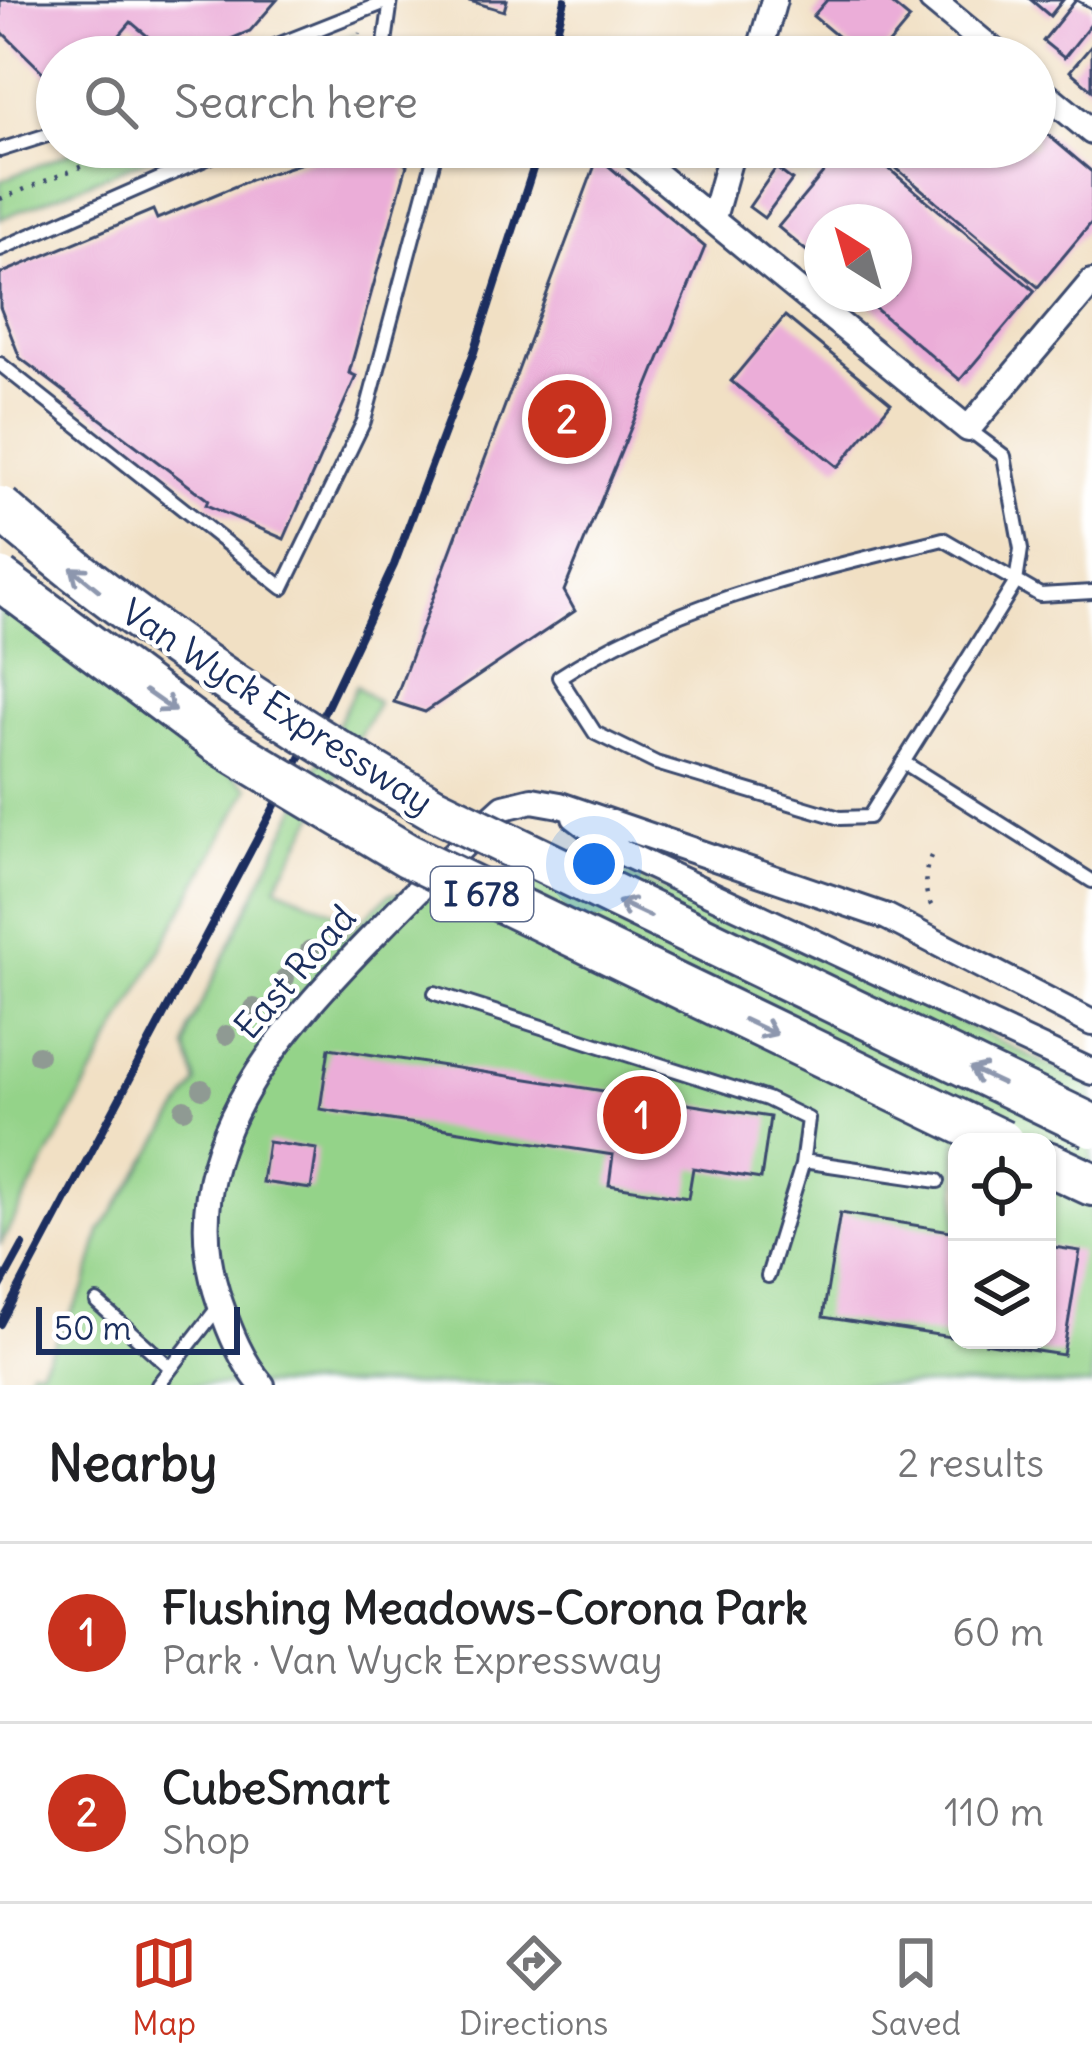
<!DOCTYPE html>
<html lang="en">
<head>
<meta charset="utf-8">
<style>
  body { margin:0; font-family:Delius,sans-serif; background:#f6f6f6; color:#202124 }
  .controls { position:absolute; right:36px; bottom:36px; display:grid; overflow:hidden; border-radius:24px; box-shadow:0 3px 9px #0004 }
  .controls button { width:108px; height:108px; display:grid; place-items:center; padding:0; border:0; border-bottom:3px solid #e0e0e0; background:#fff; color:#202124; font:60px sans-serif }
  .compass { position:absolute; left:804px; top:204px; width:108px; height:108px; border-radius:50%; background:#fff; box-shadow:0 3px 9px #0004; rotate:323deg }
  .scale { position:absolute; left:36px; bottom:30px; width:204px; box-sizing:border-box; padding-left:12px; border:6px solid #1b2f5e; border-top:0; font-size:33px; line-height:42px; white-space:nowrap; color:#1b2f5e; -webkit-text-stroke:9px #fff; paint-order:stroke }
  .you { position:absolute; left:594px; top:864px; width:42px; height:42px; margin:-30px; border:9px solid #fff; border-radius:50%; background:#1a73e8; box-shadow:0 0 0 18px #1a73e833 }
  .badge { display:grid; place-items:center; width:78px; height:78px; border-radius:50%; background:#c8321e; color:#fff; font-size:39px; font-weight:700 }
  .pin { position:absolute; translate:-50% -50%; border:6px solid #fff; box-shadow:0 3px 12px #0006 }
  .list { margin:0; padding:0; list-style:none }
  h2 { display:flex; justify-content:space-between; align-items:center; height:156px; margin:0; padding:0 48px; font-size:51px }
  h2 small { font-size:39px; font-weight:400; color:#757577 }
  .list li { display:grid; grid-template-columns:78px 1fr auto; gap:36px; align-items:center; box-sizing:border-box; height:180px; padding:0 48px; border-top:3px solid #e0e0e0 }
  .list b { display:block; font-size:45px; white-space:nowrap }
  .list p { margin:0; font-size:39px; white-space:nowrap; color:#757577 }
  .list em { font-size:39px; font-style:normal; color:#757577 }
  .icon { flex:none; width:66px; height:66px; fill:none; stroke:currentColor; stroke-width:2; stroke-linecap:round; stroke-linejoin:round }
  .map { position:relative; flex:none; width:1092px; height:1385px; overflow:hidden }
  .search { position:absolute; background:#fff; box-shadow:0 3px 9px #0004; left:36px; right:36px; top:36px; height:132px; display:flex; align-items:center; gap:30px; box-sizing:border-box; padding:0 42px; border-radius:66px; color:#757577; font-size:45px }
  .sheet { height:516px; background:#fff }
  nav { display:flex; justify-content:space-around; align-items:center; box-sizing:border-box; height:168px; border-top:3px solid #e0e0e0; background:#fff; font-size:33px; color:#757577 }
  nav a { display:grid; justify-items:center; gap:6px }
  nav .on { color:#c8321e }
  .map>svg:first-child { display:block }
</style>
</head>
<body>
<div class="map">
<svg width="1092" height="1385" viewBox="0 0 1092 1385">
  <rect width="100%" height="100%" fill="#fff"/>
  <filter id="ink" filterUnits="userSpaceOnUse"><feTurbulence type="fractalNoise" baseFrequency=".00833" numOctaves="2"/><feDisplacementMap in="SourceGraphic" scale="24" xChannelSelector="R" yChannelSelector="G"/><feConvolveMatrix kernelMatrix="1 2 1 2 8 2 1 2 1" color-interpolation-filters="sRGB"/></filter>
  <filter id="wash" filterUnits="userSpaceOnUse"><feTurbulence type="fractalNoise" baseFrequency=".004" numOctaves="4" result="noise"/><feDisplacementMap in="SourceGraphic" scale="48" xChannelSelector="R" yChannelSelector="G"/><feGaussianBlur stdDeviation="2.7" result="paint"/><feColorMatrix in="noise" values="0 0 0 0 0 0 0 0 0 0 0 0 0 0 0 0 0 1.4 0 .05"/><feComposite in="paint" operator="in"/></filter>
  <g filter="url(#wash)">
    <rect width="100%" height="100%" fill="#f1e0c4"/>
    <path fill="#94d389" stroke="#588174" stroke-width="3" fill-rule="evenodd" d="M355 34 349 57H301Z
      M83 147H176L0 219V181Z
      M0 589 249 788 0 1245Z
      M356 686 378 703 276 886 348 918 338 942 390 894 621 872 832 960 1092 1086V1385H25L31 1368 40 1369 85 1288 100 1232 197 1083 186 1048 189 1029ZM957 1142H1047V1340H957Z"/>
    <g id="blocks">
      <path fill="#ebadd8" d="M0 0H277L250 31 188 57H172L131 22 101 57H57V86L0 30Z
        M466 0H507L504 11Z
        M827 0H887L910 19 878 57H862L813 16Z
        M1031 0H1063L1050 16Z
        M1076 0 1092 9V23L1064 58 1043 41Z
        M1092 45V90L1070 71Z
        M1035 124 1092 172V222L1038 287 871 147H1035Z
        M351 147H369L407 165 349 373 356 376 284 539 206 505 208 500 20 358 0 307V274L153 210 157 219 250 180Z
        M845 147H863L1035 291 960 380 858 294H894V222H822V264L778 227Z
        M598 157 705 247 564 591 575 611 425 712 394 702Z
        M776 168 792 180 764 218 749 207Z
        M785 316 891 403 838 467 731 381Z
        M329 1048 770 1117 761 1179 693 1168 688 1198 609 1185 613 1155 320 1109Z
        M268 1142 317 1149 311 1189 262 1182Z
        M840 1213 957 1232V1338L823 1317Z
        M1047 1246 1080 1251 1063 1355 984 1343 1047 1340Z"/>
    </g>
  </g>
  <g filter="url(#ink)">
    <use href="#blocks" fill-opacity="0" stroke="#3b4a6d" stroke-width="3"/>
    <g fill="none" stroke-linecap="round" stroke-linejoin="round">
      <g stroke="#3b4a6d" stroke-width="18">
        <path id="service" d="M247 57 391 0 383 57
          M0 150 57 132
          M0 249 232 147
          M0 364 283 588 364 421 437 147
          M968 429 1004 456 1021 549 1016 582 869 817 840 818 656 763 595 733 559 677C676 601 810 572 943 539L1040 595 1092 592
          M903 762 1092 881
          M435 993 767 1099 808 1119 802 1165 768 1276
          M803 1161 938 1181
          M97 1302 171 1368
          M158 1385 220 1305"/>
      </g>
      <g stroke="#3b4a6d" stroke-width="30">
        <path id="minor" d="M932 0 1001 57
          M758 57 774 0
          M1035 85 1092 132
          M623 147 968 429 1092 282
          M713 218 733 147
          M575 817 623 853 1092 1072
          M262 1385C242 1362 230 1332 220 1303 168 1155 277 1035 373 936 416 892 458 848 504 807L532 800 560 805 887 917 1092 1023"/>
      </g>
      <g stroke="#3b4a6d" stroke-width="48">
        <path id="motorway" d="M1047 1163 1092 1184"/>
      </g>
      <path stroke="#3b4a6d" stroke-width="4.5" stroke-dasharray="3 9" stroke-linecap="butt" d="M354 57 360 33
        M0 199 130 147
        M931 856C923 873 923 898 936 912"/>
      <use href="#service" stroke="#fff" stroke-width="12"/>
      <use href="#minor" stroke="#fff" stroke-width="24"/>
      <use href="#motorway" stroke="#fff" stroke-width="42"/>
      <path stroke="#1b2f5e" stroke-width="8" d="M550 57 565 0
        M0 1287 23 1245
        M0 1324 327 707 394 565 474 352 540 147"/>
      <g stroke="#3b4a6d" stroke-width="48" stroke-linecap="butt">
        <path id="motorway-bridge" d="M0 508C134 624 280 720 433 808L1092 1126
          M0 579 217 741 407 855 1002 1142"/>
      </g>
      <use href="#motorway-bridge" stroke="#fff" stroke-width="42"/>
    </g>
    <g fill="#8f9a93">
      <circle cx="310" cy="950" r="10"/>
      <circle cx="285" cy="978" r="10"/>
      <circle cx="254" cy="1008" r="10"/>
      <circle cx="226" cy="1035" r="10"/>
      <circle cx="38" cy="1055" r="10"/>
      <circle cx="202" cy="1089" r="10"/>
      <circle cx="184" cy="1109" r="10"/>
    </g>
    <defs><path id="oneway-shaft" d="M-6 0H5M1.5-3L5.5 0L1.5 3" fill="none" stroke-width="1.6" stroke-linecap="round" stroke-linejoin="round" transform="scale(3)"/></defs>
    <g stroke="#8d97ae">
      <use href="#oneway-shaft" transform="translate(85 579) rotate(-141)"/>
      <use href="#oneway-shaft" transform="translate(160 701) rotate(35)"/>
      <use href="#oneway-shaft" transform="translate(634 909) rotate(-155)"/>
      <use href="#oneway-shaft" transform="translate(760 1027) rotate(25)"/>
      <use href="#oneway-shaft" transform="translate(986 1076) rotate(-155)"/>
    </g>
  </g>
  <g text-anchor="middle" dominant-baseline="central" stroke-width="9" stroke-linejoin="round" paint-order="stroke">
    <rect fill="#fff" stroke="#5f6d8e" stroke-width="3" x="431" y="867" width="102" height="54" rx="9"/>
    <g font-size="33" font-weight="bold" fill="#1b2f5e">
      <text x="482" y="894">I 678</text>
    </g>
    <g font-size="36" fill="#1b2f5e" stroke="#fff">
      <text transform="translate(277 707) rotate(33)">Van Wyck Expressway</text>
      <text transform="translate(295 972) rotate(-49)">East Road</text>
    </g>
  </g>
</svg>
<div class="controls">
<button><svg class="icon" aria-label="locate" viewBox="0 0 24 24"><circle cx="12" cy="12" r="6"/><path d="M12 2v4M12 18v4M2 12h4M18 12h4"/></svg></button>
<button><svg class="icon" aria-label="layers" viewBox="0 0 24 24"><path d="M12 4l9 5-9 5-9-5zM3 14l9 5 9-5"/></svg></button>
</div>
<svg class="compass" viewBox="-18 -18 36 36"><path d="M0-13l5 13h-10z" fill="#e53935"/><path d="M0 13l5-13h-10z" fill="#757577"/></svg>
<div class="scale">50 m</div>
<div class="you"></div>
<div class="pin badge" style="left:642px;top:1115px">1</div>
<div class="pin badge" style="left:567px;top:419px">2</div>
<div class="search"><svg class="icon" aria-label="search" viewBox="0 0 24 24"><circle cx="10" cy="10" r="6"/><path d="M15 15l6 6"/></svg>Search here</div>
</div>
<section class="sheet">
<h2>Nearby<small>2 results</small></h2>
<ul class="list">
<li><span class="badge">1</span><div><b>Flushing Meadows-Corona Park</b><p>Park · Van Wyck Expressway</p></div><em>60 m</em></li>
<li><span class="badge">2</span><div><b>CubeSmart</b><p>Shop</p></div><em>110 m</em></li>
</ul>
</section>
<nav>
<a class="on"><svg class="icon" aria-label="map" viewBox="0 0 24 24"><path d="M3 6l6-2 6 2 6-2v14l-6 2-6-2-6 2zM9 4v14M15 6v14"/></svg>Map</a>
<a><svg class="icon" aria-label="directions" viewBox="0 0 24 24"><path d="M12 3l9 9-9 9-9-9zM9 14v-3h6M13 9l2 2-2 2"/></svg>Directions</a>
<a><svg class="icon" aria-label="saved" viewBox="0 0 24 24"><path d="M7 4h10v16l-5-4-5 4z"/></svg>Saved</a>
</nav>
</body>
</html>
